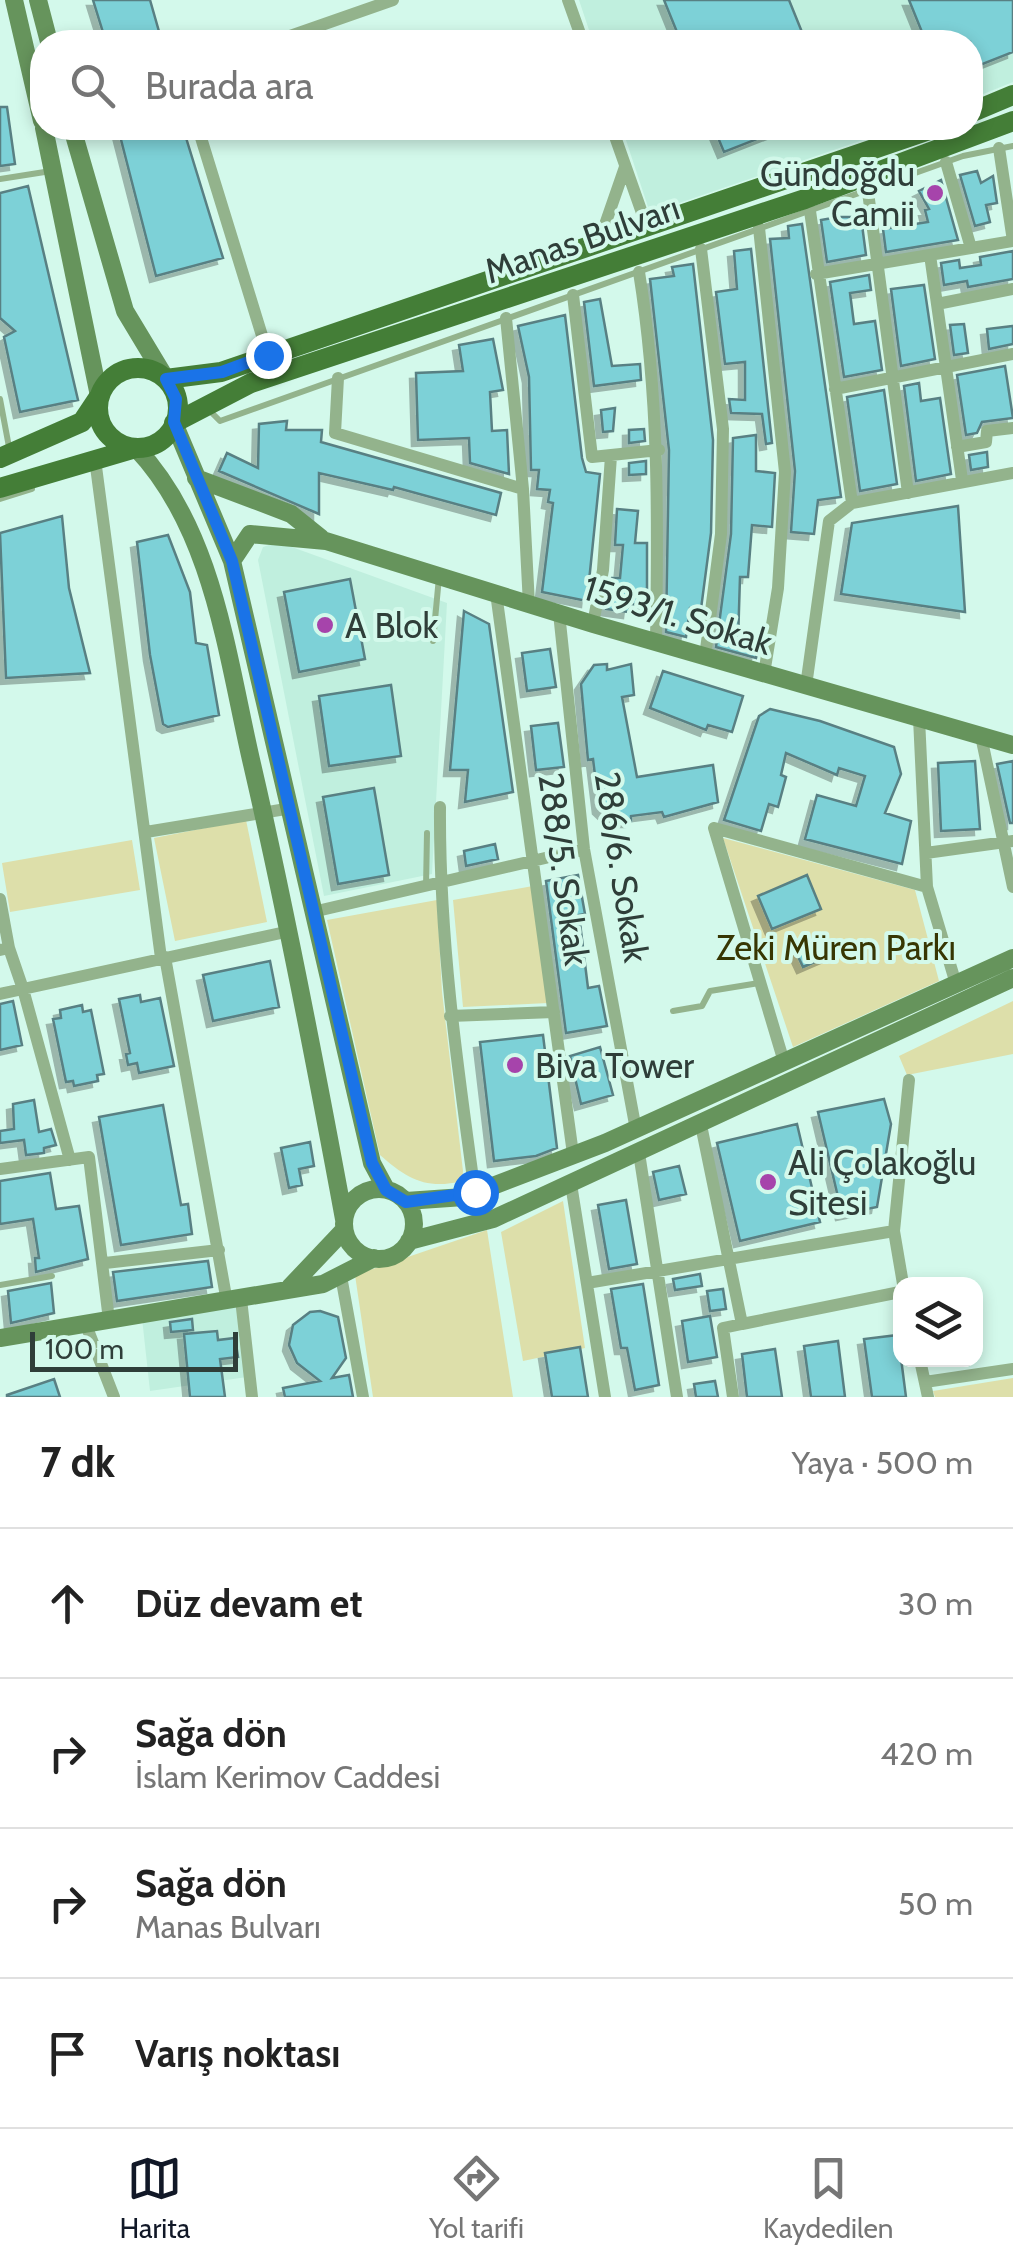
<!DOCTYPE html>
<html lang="tr">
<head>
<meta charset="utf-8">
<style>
  body { margin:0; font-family:Cabin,sans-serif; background:#f6f6f6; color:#222 }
  .controls { position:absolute; right:30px; bottom:30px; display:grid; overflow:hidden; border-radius:20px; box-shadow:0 5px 15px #0003 }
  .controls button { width:90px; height:90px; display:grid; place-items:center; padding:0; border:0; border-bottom:2px solid #e0e0e0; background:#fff; color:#222; font:50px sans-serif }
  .scale { position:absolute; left:30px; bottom:25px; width:208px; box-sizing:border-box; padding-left:10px; border:5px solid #2f3e39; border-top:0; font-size:28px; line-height:35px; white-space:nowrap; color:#2f3e39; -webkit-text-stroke:8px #d3f9eb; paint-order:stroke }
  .stop { position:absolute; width:30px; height:30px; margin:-22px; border:8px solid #1a73e8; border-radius:50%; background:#fff }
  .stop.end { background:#1a73e8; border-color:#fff; box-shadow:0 2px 10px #0008 }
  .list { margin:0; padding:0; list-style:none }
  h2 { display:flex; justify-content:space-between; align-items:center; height:130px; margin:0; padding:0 40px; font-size:42px }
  h2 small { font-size:32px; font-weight:400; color:#767676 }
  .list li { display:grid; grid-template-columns:65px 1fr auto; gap:30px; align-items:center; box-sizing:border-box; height:150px; padding:0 40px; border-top:2px solid #e0e0e0 }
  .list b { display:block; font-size:38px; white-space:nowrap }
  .list p { margin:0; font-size:32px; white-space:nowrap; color:#767676 }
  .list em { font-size:32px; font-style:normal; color:#767676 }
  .icon { flex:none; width:55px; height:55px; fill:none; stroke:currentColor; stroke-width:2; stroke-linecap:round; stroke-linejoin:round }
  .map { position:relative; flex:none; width:1013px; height:1397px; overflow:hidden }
  .search { position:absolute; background:#fff; box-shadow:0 5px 15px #0003; left:30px; right:30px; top:30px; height:110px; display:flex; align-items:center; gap:25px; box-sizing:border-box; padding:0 35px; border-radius:40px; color:#767676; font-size:38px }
  .sheet { height:730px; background:#fff }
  nav { display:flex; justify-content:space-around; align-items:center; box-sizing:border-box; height:140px; border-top:2px solid #e0e0e0; background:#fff; font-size:28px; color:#767676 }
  nav a { display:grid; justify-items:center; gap:5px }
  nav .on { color:#111827 }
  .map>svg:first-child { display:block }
</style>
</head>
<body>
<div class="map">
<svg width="1013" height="1397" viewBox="0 0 1013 1397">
  <defs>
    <filter id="shadow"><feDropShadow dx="-6" dy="6" stdDeviation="0" flood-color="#0004"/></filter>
  </defs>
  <rect width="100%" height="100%" fill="#d3f9eb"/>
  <path fill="#c0efde" d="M579 0H1013V82L971 99 970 42H593Z
    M622 128H898L650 213Z
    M278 542 447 603 432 874 324 896 258 560 263 547Z
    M239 1306 247 1377 150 1391 142 1318Z"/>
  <path fill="#dddfaa" d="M246 820 267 922 175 941 154 838Z
    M723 838 915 890 939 981 793 1047Z
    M132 840 140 890 10 912 2 863Z
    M533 886 548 1003 463 1007 453 900Z
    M437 900 442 992 463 1171 462 1181C427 1190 407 1179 380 1155L327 920Z
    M1013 1001V1054L907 1075 899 1056Z
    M563 1201 585 1348 523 1361 501 1232Z
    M487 1230 513 1397H373L355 1275Z
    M1013 1378V1397H935L933 1391Z"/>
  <path fill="#7dd1d7" stroke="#598083" stroke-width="2.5" filter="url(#shadow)" d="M93 0H150L162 42H106Z
    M664 0H789L806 42H681Z
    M909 0H1013V52L970 69V42H926Z
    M0 107H7L15 164 0 166Z
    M118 128H183L223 258 156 276Z
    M714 128H785L724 152Z
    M977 171 981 183 993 176 997 203 986 205 990 222 975 226 960 175Z
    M941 180 958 240 886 252 883 229 928 222 925 210 929 209 919 191Z
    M28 186 78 400 20 412 4 337 15 331 0 318V193Z
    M838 217H861L866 255 827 262 821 220Z
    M802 224 841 497 818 500 814 534 791 532 795 471 770 239 789 238 788 226Z
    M751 249 772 443 766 444 762 414 731 413 729 399 745 400V362L725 364 716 292 737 289 734 251Z
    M1013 251V279L968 287 967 281 944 285 941 263 959 260 960 268 981 265 980 257Z
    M693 264 713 440 711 533 701 609 690 608 686 637 666 632 669 450 650 279 674 276 672 267Z
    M869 275 871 290 850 293 854 324 875 321 882 370 844 377 830 282Z
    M924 285 935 359 901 366 891 289Z
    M600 299 612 366 640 364 641 380 594 386 584 302Z
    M565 315 582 458 586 472 600 474 587 601 542 592 553 503 548 502 550 490 537 489 539 470H531L529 377 518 326Z
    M964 324 968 353 954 355 950 325Z
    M1013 326V344L989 349 987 329Z
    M493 339 503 390 490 392 492 431 507 430 509 474 470 463 469 438 418 440 416 373 463 371 459 345Z
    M1005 366 1013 418 982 422 977 433 966 435 957 375Z
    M919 383 921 401 940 398 951 474 916 481 904 386Z
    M884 390 897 484 860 491 847 397Z
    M615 408 613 431 603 432 601 410Z
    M287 421 286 430H322L321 442 501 493 496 515 394 487 393 490 319 473V514L219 471 227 453 258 468 259 424Z
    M644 429 645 441 629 443V430Z
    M756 435V471L775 473 772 527 752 525 748 577H740L738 642 759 645 756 658 716 647 731 534 733 438Z
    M987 452 988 467 971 470 969 455Z
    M646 461V474L629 475V463Z
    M958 506 965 612 841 594 852 523Z
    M617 509 638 511 635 543H647V605L630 604 629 612 606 609 612 578H620L623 545H615Z
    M62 516 69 588 90 673 6 678 0 533Z
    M168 535 190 592 196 643 207 645 219 715 168 727 163 724 150 655 137 542Z
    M350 579 365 659 299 672 284 592Z
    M464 611 489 624 513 792 465 802 468 770H450Z
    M550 649 556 687 527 691 522 653Z
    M607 664V670L631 664 634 695 622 697 637 777 713 765 718 802 664 817 662 812 631 816V821H613L599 808 593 759 588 760 581 684 594 665Z
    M663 671 743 696 732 732 708 725 706 730 650 708Z
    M391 685 401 756 329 766 319 696Z
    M770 709 820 721 894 747 901 774 885 813 911 821 902 864 805 839 817 795 856 806 865 776 839 768 837 775 786 753 781 775 786 777 778 807 769 804 761 831 724 820 759 716Z
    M558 723 564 767 536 770 531 726Z
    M975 761 980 829 941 831 938 763Z
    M1013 761V823H1010L997 764Z
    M374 788 389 875 338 884 323 797Z
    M495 844 498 859 466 866 464 851Z
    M578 875 585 914 579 915 588 988 599 986 607 1026 566 1033 546 881Z
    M807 875 821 909 772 929 758 896Z
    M825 937 833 954 803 967 795 950Z
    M270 961 279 1007 213 1021 203 975Z
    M140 995 141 1002 160 998 174 1066 139 1073 137 1063 128 1065 126 1054 130 1053 119 999Z
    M13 1001 22 1045 0 1050V1004Z
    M82 1005 83 1012 91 1010 104 1074 97 1075 98 1081 74 1086 73 1081 66 1082 53 1019 61 1018 60 1010Z
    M543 1035 557 1148 536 1156 494 1161 480 1042Z
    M600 1047 613 1095 581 1104 570 1056Z
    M884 1099 891 1124 877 1207 842 1214 818 1112Z
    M34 1100 39 1132 51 1129 56 1145 44 1148V1153L26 1155 24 1140 0 1143V1131L14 1129 13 1104Z
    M163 1105 181 1205 188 1204 192 1234 121 1245 99 1117Z
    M797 1124 820 1222 740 1241 717 1143Z
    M310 1142 314 1166 299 1169 302 1185 289 1188 281 1148Z
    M679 1166 686 1194 659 1200 653 1172Z
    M50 1173 56 1209 79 1206 88 1259 36 1272 35 1258H39L33 1219 0 1224V1181Z
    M626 1200 637 1264 609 1269 598 1205Z
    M208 1261 212 1287 117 1301 113 1272Z
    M700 1274 702 1286 675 1290 673 1279Z
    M51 1283 54 1313 11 1323 8 1291Z
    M643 1284 659 1385 635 1390 627 1348H621L611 1289Z
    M723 1289 726 1309 710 1311 707 1291Z
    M320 1311 338 1317 346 1358 332 1378 349 1375 353 1397H285L283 1388 320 1381 297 1363 289 1345 293 1325 310 1312Z
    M710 1316 717 1357 688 1362 682 1321Z
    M192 1319 193 1330 171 1332 170 1322Z
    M217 1331 218 1340 235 1338 238 1357 220 1359 225 1397H190L184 1334Z
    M898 1335 906 1397H872L864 1339Z
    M838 1341 845 1397H811L804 1346Z
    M580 1347 588 1397H552L545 1353Z
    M775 1349 782 1397H747L742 1354Z
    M54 1379 60 1397H7V1395Z
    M715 1381 718 1397H696L694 1384Z"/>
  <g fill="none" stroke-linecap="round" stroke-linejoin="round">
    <path stroke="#93b38c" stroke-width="6" d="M0 179 51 171
      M0 399 9 447
      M207 408 220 421 963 156 1013 146
      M0 499 32 489
      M433 641 439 577
      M426 887 427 833
      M673 1011 702 1006 710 991 759 983
      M0 1285 52 1276"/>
    <path stroke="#93b38c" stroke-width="12" d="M568 0 583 42
      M273 42 393 0
      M198 128 268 355
      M612 128 647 227
      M946 162 971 248
      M868 192 908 493
      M759 228 785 472 778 588 764 674
      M599 242 625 167
      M701 249 723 429 721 534 705 657
      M930 255 962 480
      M639 272C659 396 658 517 656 642
      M816 274 1013 241 999 148
      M573 295 592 457 659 450
      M937 304 1013 289
      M506 318 523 489
      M338 378 335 433 523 489 529 605
      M835 389 1013 354
      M957 447 986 442 987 431 1013 428
      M95 459 161 958
      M852 503 1013 473
      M496 593 573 1154
      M559 613 584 849 636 1130
      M593 624 603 570 611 456
      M806 686 829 521 852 503 810 211
      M919 718 927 887 956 984
      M981 736 1013 887
      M440 807C439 937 457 1064 475 1193
      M714 828 784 1062
      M714 828 927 887
      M146 832 292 808
      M926 853 1013 841
      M0 899 9 948
      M317 911 584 849
      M0 950 9 948 23 989 290 931
      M165 957 227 1302
      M0 994 23 989 70 1160
      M450 1016 554 1012
      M701 1125 742 1324 900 1292
      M639 1153 677 1397
      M0 1169 89 1157 109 1320
      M571 1184 605 1397
      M105 1263 219 1250
      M341 1276 363 1397
      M587 1283 894 1231
      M903 1284 894 1231 909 1080
      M241 1299 252 1397
      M86 1325 114 1397
      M920 1360 928 1397
      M925 1382 1013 1369
      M733 1397 723 1328 742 1324"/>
    <path stroke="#66945c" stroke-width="18" d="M14 0 42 121
      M38 0 49 42
      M44 128 99 396
      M72 128 125 311 166 379
      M174 423 232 561 372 1163 386 1189
      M136 448C214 530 227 657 252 764 287 915 316 1067 344 1219
      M196 478 291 514 321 538
      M232 561 250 534 326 541 593 624 1013 745
      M344 1224a35 35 0 1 1 70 0a35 35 0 1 1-70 0Z
      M406 1201 464 1197 605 1143 1013 958
      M409 1241 493 1219 1013 978
      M290 1287 344 1230
      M0 1338 323 1284 374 1258"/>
    <path stroke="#447e37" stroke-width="20" d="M970 113 1013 95
      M98 408a40 40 0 1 1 80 0a40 40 0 1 1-80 0Z
      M166 379 221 372 935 128
      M174 423 251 383 805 199 1013 121
      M0 458 82 422 98 398
      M0 488 136 448"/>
  </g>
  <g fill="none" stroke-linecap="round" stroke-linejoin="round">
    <path stroke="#1a73e8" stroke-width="12" d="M268 355 222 372 166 379 176 399 174 422 232 561 372 1163 386 1190 406 1202 475 1192"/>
  </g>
  <g fill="#a644ab" stroke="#d3f9eb" stroke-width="4">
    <circle cx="935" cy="193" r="10"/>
    <circle cx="325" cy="625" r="10"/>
    <circle cx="515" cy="1065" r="10"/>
    <circle cx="768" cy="1182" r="10"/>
  </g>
  <g text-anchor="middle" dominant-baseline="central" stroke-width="8" stroke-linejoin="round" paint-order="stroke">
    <g font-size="35" fill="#2f3e39" stroke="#d3f9eb" text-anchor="start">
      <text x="915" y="173" text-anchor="end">Gündoğdu<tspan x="915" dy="40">Camii</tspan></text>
      <text x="345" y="625">A Blok</text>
      <text x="535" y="1065">Biva Tower</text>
      <text x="788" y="1162">Ali Çolakoğlu<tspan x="788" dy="40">Sitesi</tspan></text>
    </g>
    <g font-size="35" fill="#2f3e39" stroke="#d3f9eb">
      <text transform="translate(582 239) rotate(-19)">Manas Bulvarı</text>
      <text transform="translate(678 615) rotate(17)">1593/1. Sokak</text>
      <text transform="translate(622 867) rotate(81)">286/6. Sokak</text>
      <text transform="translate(564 869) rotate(82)">288/5. Sokak</text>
    </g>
    <g font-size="35" fill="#373603" stroke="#d3f9eb">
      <text x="836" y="947">Zeki Müren Parkı</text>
    </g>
  </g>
</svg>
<div class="controls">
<button><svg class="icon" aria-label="layers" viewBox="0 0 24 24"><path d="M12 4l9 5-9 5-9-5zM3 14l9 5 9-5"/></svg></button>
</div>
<div class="scale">100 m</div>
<div class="stop" style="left:475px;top:1192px"></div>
<div class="stop end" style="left:268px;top:355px"></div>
<div class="search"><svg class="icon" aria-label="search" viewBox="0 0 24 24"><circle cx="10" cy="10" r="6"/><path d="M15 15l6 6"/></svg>Burada ara</div>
</div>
<section class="sheet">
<h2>7 dk<small>Yaya · 500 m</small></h2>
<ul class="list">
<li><svg class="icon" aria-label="ahead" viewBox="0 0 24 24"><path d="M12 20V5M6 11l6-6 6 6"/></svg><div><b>Düz devam et</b></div><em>30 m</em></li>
<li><svg class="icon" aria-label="right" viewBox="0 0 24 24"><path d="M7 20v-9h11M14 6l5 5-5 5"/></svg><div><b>Sağa dön</b><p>İslam Kerimov Caddesi</p></div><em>420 m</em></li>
<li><svg class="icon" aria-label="right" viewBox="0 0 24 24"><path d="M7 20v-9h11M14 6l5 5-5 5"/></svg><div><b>Sağa dön</b><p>Manas Bulvarı</p></div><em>50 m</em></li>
<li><svg class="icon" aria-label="arrive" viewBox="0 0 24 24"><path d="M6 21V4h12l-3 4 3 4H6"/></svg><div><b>Varış noktası</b></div></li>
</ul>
</section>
<nav>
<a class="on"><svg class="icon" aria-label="map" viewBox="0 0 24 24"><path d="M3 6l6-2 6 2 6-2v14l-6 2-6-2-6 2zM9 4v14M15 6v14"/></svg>Harita</a>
<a><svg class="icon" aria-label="directions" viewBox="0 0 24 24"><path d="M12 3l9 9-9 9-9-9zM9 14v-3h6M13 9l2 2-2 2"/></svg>Yol tarifi</a>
<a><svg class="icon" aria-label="saved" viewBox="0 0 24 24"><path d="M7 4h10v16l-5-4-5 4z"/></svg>Kaydedilen</a>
</nav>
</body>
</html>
